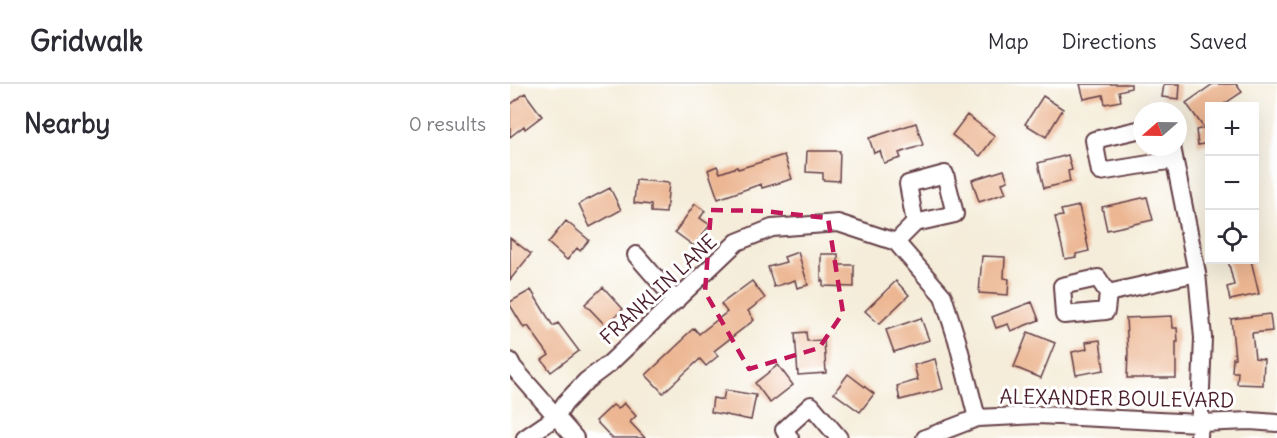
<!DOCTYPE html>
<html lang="en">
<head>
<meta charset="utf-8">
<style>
  body { margin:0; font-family:Delius,sans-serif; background:#f2f2f3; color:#2b2b33 }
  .controls { position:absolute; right:18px; top:18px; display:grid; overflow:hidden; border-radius:0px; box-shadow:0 6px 24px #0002 }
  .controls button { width:54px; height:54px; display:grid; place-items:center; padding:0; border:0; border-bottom:2px solid #e1e1e2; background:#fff; color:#2b2b33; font:30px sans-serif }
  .compass { position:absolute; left:623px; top:18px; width:54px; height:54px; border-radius:50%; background:#fff; box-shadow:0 6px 24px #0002; rotate:250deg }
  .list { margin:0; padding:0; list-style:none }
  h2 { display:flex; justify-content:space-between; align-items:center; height:78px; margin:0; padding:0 24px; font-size:26px }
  h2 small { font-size:20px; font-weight:400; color:#7c7c81 }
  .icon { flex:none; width:33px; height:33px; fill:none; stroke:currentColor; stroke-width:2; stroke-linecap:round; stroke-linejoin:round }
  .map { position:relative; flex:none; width:767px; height:354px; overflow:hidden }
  header { display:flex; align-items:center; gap:36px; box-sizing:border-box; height:84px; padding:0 30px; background:#fff; border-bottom:2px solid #e1e1e2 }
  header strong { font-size:28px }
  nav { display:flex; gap:33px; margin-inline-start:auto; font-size:21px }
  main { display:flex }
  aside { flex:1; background:#fff }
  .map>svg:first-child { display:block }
</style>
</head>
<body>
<header>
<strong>Gridwalk</strong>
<nav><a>Map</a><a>Directions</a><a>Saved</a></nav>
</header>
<main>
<aside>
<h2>Nearby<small>0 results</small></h2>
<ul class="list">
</ul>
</aside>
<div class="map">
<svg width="767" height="354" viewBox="0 0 767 354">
  <rect width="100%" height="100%" fill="#fff"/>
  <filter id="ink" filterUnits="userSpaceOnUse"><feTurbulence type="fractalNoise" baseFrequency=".0167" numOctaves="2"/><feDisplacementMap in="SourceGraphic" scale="12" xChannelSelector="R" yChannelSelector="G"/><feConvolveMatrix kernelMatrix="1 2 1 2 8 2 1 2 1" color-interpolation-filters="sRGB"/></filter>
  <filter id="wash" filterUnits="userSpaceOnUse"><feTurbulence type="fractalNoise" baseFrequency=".008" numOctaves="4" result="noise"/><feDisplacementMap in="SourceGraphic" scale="24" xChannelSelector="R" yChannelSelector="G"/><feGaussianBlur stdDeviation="1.35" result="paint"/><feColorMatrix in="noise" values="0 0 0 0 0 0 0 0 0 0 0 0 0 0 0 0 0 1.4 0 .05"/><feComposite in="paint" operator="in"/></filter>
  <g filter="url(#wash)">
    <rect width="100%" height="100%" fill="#f5edda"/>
    <g id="blocks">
      <path fill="#ecb692" d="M570 0H621V4L609 7 611 17 595 20 593 11 574 15Z
        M654 0H670L669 15 652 13Z
        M703 0H726L732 8 711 22H699V59L688 61 686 46 694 44 676 19Z
        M15 9 32 32 15 45 14 42 0 53V21Z
        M533 12 553 25 536 53 515 40Z
        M457 31 485 52 470 72 442 51Z
        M406 39 413 61 389 69 391 74 374 79 370 67 364 69 359 54Z
        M297 67H330L329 97 313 96V89L296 88Z
        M274 71 282 95 252 104 251 100 208 115 198 86 207 82 210 89 227 83 228 85Z
        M558 71 562 86 558 87 560 98 534 104 528 79Z
        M494 86 498 97 492 99 496 109 469 118 462 96Z
        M126 96 159 99 156 129 141 128V121L124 119Z
        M100 104 111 126 80 143 69 120Z
        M637 113 643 136 597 146 592 123Z
        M185 120 195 127 190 134 200 141 184 162 165 148Z
        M569 122 579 167 566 170V173L555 175 545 133 553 132 551 126Z
        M56 137 79 156 70 167 67 164 57 176 38 159Z
        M0 154 21 170 0 196Z
        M288 168 298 201 287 204 285 196 264 203 258 183 276 178 274 173Z
        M311 170H328V181H344V203L313 202V196L311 197Z
        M472 172 495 173 494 194 499 195 498 211 469 209Z
        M718 176H741L749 210 720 216 717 203 724 201Z
        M242 197 255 214 238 227 244 236 204 267 208 272 196 282 190 275 153 309 136 291 174 255 173 254 184 244 189 250 217 228 211 220Z
        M386 197 399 211 369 240 355 227Z
        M93 203 113 225 96 242 75 220Z
        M21 206 43 242 48 239 69 267 41 288 32 276 39 271 18 242 14 244 0 221V218Z
        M522 218 529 236 501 247 498 240 486 244 482 233Z
        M760 230 762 247 742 249 745 274 754 275 753 301 727 300 728 288H722L723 274H725L721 235Z
        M662 232 663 244H667L668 258H666V294H617L618 269 616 234Z
        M411 234 419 256 384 268 376 246Z
        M296 248 297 257 314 256 316 289 288 291 285 249Z
        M518 248 545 259 531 294 504 283Z
        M590 256 594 286 566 291 562 268 577 265 576 258Z
        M425 275 433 305 390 316 387 302 408 296 404 281Z
        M268 281 283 301 260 319 245 299Z
        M338 290 364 310 350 328 324 309Z
        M215 306 246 311 241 336 201 328 203 314 213 316Z
        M114 319 126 332 120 338 135 354H102L86 337 103 321 108 325Z"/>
    </g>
  </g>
  <g filter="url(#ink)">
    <use href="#blocks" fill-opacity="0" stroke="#643e45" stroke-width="1.5"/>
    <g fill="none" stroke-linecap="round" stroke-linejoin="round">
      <g stroke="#643e45" stroke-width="20">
        <path id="minor" d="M632 45 584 56 590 88 664 76
          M662 63 687 189 693 254 689 354
          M386 158 405 139 398 100 435 90 445 130 405 139
          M126 171 166 217
          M598 209 596 227 554 231 552 202 588 194 598 209 687 189
          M0 277 3 283 65 354
          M15 354 46 333 55 319 76 297 100 279 227 158 262 144 328 139 386 158 433 212 447 256 467 334
          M280 354 274 346 301 321 329 354
          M415 354 467 334 528 331 689 339 740 337 767 339"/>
      </g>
      <use href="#minor" stroke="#fff" stroke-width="16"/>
    </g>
  </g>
  <path fill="none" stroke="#c2185b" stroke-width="4.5" stroke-dasharray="12 8" stroke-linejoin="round" d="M201 126 253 127 318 134 333 229 309 264 239 285 195 208Z"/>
  <g text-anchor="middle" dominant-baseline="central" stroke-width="6" stroke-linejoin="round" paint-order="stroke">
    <g font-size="20" fill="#4a1f2b" stroke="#fff">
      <text transform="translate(148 205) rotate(-43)">FRANKLIN LANE</text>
      <text transform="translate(607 314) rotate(1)">ALEXANDER BOULEVARD</text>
    </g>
  </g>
</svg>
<div class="controls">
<button>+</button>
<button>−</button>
<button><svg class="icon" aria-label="locate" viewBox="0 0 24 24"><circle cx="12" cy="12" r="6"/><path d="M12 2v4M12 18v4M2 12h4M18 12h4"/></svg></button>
</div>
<svg class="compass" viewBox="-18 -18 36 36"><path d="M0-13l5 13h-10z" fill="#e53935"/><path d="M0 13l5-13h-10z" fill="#7c7c81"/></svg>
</div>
</main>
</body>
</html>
